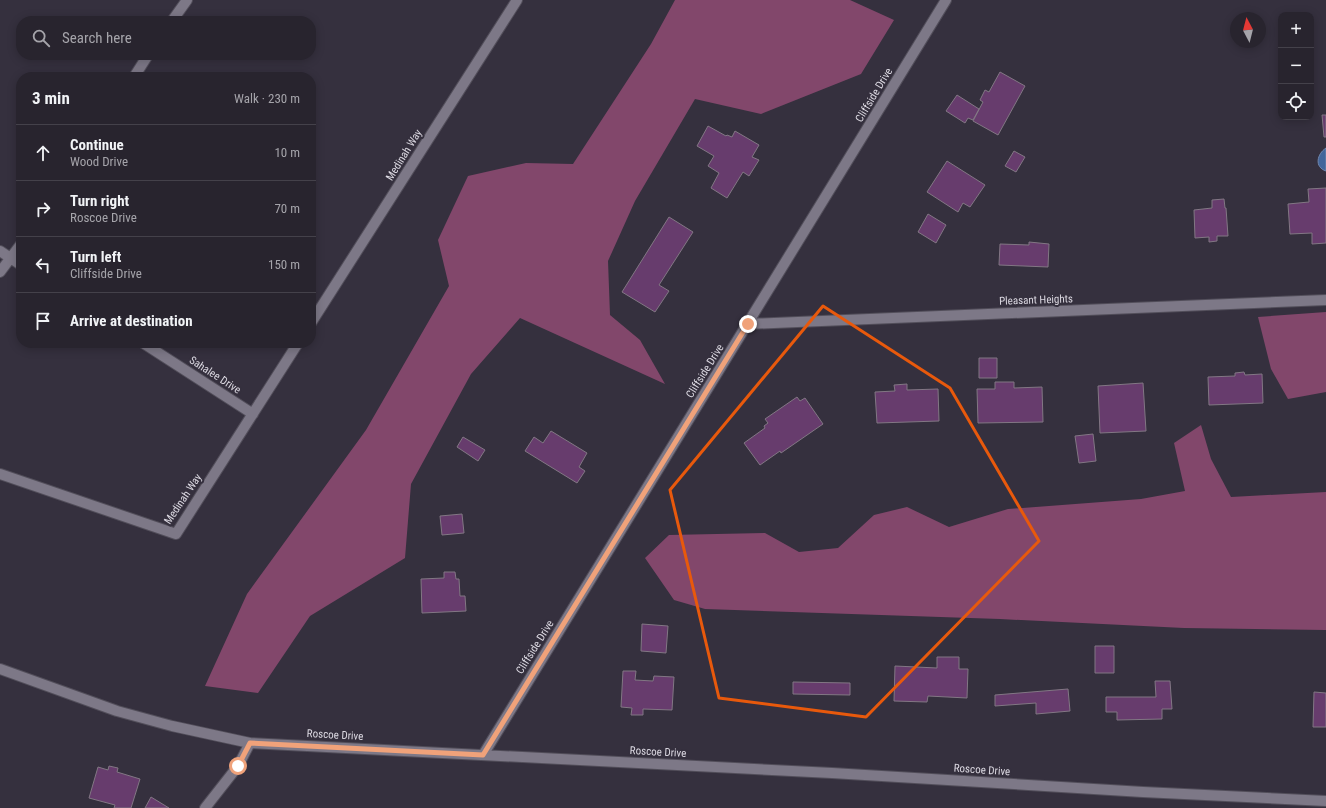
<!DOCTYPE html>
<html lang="en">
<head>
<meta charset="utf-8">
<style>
  body { margin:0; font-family:"Roboto Condensed",sans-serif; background:#302c36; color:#f1f3f6 }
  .controls { position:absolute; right:12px; top:12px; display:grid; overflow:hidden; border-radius:8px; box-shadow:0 2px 10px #0003 }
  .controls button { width:36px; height:36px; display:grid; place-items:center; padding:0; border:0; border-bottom:1px solid #44414a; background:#28242e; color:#f1f3f6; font:20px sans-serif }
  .compass { position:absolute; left:1230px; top:12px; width:36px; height:36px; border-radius:50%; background:#28242e; box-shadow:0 2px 10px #0003; rotate:353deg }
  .stop { position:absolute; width:12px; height:12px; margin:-9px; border:3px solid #f0a27a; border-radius:50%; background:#fff }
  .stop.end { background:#f0a27a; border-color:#fff; box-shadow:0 1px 4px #0008 }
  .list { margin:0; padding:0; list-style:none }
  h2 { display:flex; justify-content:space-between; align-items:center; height:52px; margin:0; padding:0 16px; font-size:17px }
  h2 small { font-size:13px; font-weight:400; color:#a5a4aa }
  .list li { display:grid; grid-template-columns:26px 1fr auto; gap:12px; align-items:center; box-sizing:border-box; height:56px; padding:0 16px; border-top:1px solid #44414a }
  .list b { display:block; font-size:15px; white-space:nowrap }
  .list p { margin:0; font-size:13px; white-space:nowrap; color:#a5a4aa }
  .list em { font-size:13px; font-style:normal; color:#a5a4aa }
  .icon { flex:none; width:22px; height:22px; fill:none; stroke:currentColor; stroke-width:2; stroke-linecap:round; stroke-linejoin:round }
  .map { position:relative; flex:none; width:1326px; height:808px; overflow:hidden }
  .search { position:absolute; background:#28242e; box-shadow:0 2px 10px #0003; left:16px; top:16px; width:300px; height:44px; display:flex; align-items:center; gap:10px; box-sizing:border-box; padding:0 14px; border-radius:16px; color:#a5a4aa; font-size:15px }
  .panel { position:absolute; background:#28242e; box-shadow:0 2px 10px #0003; left:16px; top:72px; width:300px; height:276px; border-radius:16px }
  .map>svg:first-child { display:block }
</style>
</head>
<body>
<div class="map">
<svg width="1326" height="808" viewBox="0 0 1326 808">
  <rect width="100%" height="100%" fill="#35303e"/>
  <path fill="#82476b" d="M675 0H850L894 20 861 74 761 114 695 99 635 201 608 261 610 315 640 340 665 384 520 318 471 374 411 484 405 558 310 616 258 693 205 686 247 594 366 430 449 286 438 240 468 176 526 163 573 164 651 44Z
    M1326 312V392L1288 399 1271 369 1258 317Z
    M1201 425 1211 459 1231 497 1326 492V630L1184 628 1000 619 705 609 674 600 645 558 669 535 765 533 799 552 838 548 874 515 907 507 949 527 1008 509 1141 499 1185 491 1174 443Z"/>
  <path fill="#43669b" stroke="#7188b0" d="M1326 148V171C1314 167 1317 154 1326 148Z"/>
  <path fill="#673c6d" stroke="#827784" d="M1000 72 1025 86 998 135 973 121 983 102 980 100 985 90 989 92Z
    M957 95 979 109 973 120 968 118 965 123 946 111Z
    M1322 115H1326V137H1324Z
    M708 126 726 136 727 135 732 137 735 131 759 145 752 157 759 160 749 176 743 172 727 198 711 188 719 173 708 166 714 156 697 146Z
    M1014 151 1025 157 1016 172 1005 166Z
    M947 161 985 185 970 207 963 203 958 212 927 192Z
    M1326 188V243L1312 244V233L1290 234 1288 204 1309 202 1308 189Z
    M1224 199 1225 208H1226L1228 236H1217V241L1209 242V237L1195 238 1194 210 1212 208V200Z
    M928 214 946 225 936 243 918 232Z
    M669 217 693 232 659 285 669 291 655 312 622 292Z
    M1029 242 1049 244 1048 267 999 265 1000 244 1029 245Z
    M979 358H997V378H979Z
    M1244 372 1245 375 1262 374 1263 403 1209 405 1208 377 1235 376V373Z
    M995 382H1014V388L1042 387 1043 422 978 423 977 389H995Z
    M1143 383 1146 431 1100 433 1098 386Z
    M907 384V390L938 389 939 421 877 423 875 392 895 391 894 385Z
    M797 397 800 401 805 398 823 424 781 453 780 451 760 465 744 443 765 428 764 426 768 423 765 419Z
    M551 431 587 453 579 467 585 471 577 483 525 451 534 437 543 443Z
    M1093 434 1096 461 1079 463 1075 436Z
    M463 437 485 450 478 461 457 447Z
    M462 514 464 533 442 535 440 516Z
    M444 572H455L456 579H459L460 596H465L466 611 422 613 421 579 444 578Z
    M642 624 668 626 666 653 641 651Z
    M1095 646H1114V673H1095Z
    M937 657H959V669H968L967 698 928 696 927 702 894 701 895 666 937 668Z
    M623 671H636L635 680 653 681 654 676 674 677 672 710 643 709V715H631L632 708 621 707Z
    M1155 681H1170L1172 709H1162V719L1117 720V712H1106V697H1156Z
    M793 682 850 683V695L793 694Z
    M1068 689 1070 711 1036 714V703L995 706V695Z
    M1314 692 1326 693V727H1313Z
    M109 766 118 768 117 772 140 779 131 808H114L115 805 89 798 98 767 108 770Z
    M151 797 169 808H145Z"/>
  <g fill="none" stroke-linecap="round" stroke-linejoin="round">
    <g stroke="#524e5a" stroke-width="12">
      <path id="street" d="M172 21 187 0
        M134 77 148 55
        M0 251 21 265
        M0 272 21 244
        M311 323 517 0
        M748 324 1326 300
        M143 343 253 414
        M0 474 176 534 298 343
        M0 669 117 711 172 726 250 743 832 773 1143 792 1326 801
        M483 755 946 0
        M205 808 238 766 250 743"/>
    </g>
    <use href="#street" stroke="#7d7887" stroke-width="10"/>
  </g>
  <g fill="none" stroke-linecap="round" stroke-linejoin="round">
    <path stroke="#f0a27a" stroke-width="5" d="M238 766 250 743 483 755 748 324"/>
  </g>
  <path fill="none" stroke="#e8590c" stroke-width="3" stroke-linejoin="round" d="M823 306 950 388 1039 541 866 717 719 698 670 490Z"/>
  <g text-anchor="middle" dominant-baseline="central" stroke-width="4" stroke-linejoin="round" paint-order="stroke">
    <g font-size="11" fill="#dcd9e2" stroke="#35303e">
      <text transform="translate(874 95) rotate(-59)">Cliffside Drive</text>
      <text transform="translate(404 155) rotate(-58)">Medinah Way</text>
      <text transform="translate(1036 300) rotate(-2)">Pleasant Heights</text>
      <text transform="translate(705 371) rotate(-58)">Cliffside Drive</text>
      <text transform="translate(215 375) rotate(33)">Sahalee Drive</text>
      <text transform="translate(183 499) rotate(-56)">Medinah Way</text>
      <text transform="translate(535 647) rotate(-58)">Cliffside Drive</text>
      <text transform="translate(335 735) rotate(3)">Roscoe Drive</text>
      <text transform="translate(658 752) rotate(3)">Roscoe Drive</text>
      <text transform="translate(982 770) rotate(4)">Roscoe Drive</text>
    </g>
  </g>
</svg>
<div class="controls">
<button>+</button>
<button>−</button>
<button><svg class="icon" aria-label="locate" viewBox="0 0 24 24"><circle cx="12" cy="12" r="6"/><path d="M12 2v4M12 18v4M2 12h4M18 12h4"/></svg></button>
</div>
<svg class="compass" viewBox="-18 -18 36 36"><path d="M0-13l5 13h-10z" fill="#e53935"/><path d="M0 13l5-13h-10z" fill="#a5a4aa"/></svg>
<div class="stop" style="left:238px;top:766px"></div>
<div class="stop end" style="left:748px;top:324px"></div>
<div class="search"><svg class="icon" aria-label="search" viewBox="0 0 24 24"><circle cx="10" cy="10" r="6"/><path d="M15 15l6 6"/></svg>Search here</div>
<section class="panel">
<h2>3 min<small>Walk · 230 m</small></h2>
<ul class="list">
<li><svg class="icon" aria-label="ahead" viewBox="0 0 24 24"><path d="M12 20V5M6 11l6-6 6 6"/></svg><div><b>Continue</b><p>Wood Drive</p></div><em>10 m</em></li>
<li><svg class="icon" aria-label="right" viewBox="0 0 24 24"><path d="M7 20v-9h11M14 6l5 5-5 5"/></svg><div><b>Turn right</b><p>Roscoe Drive</p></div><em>70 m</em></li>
<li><svg class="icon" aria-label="left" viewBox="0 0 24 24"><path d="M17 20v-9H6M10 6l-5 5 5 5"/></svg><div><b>Turn left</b><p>Cliffside Drive</p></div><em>150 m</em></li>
<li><svg class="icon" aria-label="arrive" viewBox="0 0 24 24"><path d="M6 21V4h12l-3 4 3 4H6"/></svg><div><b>Arrive at destination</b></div></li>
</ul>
</section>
</div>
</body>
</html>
